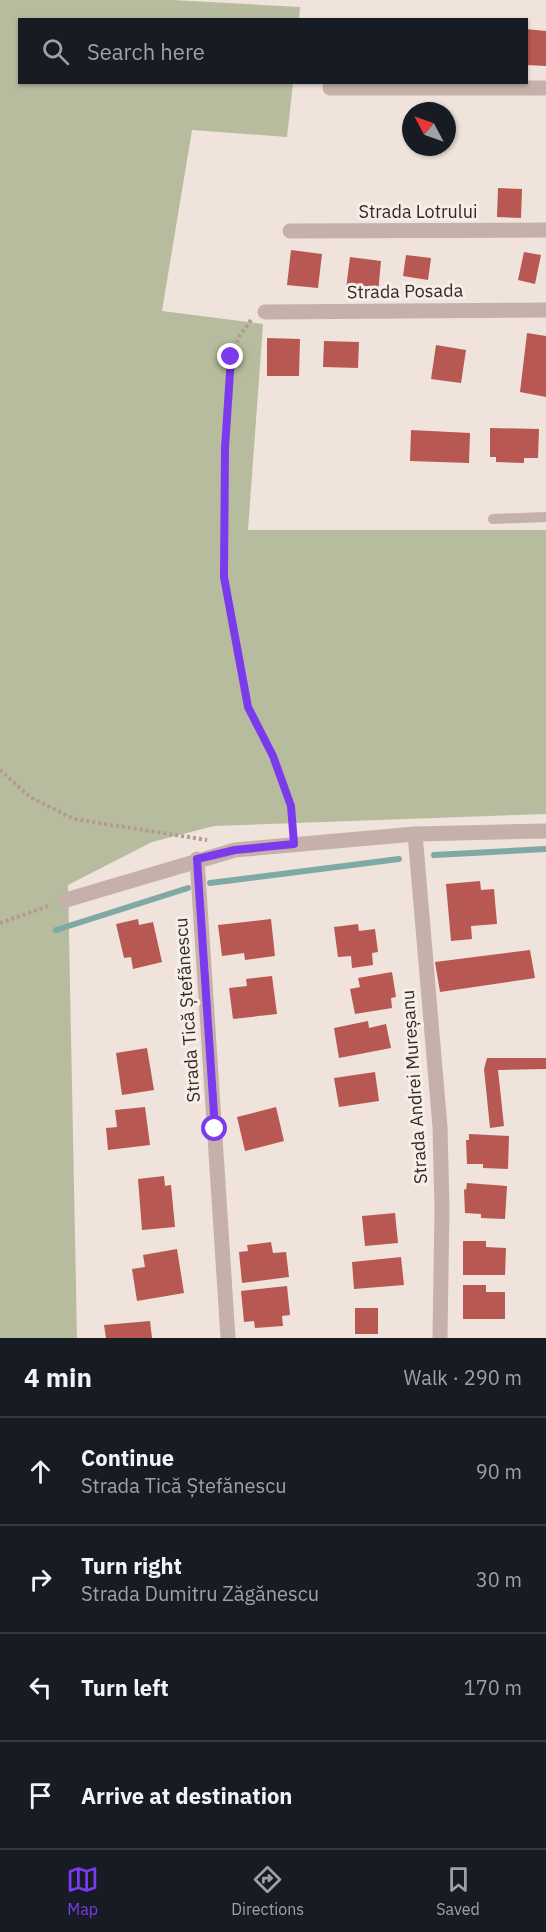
<!DOCTYPE html>
<html lang="en">
<head>
<meta charset="utf-8">
<style>
  body { margin:0; font-family:"IBM Plex Sans",sans-serif; background:#242831; color:#f1f3f6 }
  .compass { position:absolute; left:402px; top:102px; width:54px; height:54px; border-radius:50%; background:#171b24; box-shadow:0 2px 4px #0004; rotate:311deg }
  .stop { position:absolute; width:18px; height:18px; margin:-14px; border:4px solid #7c3aed; border-radius:50%; background:#fff }
  .stop.end { background:#7c3aed; border-color:#fff; box-shadow:0 2px 6px #0008 }
  .list { margin:0; padding:0; list-style:none }
  h2 { display:flex; justify-content:space-between; align-items:center; height:78px; margin:0; padding:0 24px; font-size:26px }
  h2 small { font-size:20px; font-weight:400; color:#9ea1a6 }
  .list li { display:grid; grid-template-columns:39px 1fr auto; gap:18px; align-items:center; box-sizing:border-box; height:108px; padding:0 24px; border-top:2px solid #363941 }
  .list b { display:block; font-size:22px; white-space:nowrap }
  .list p { margin:0; font-size:20px; white-space:nowrap; color:#9ea1a6 }
  .list em { font-size:20px; font-style:normal; color:#9ea1a6 }
  .icon { flex:none; width:33px; height:33px; fill:none; stroke:currentColor; stroke-width:2; stroke-linecap:round; stroke-linejoin:round }
  .map { position:relative; flex:none; width:546px; height:1338px; overflow:hidden }
  .search { position:absolute; background:#171b24; box-shadow:0 2px 4px #0004; left:18px; right:18px; top:18px; height:66px; display:flex; align-items:center; gap:15px; box-sizing:border-box; padding:0 21px; border-radius:0px; color:#9ea1a6; font-size:22px }
  .sheet { height:510px; background:#171b24 }
  nav { display:flex; justify-content:space-around; align-items:center; box-sizing:border-box; height:84px; border-top:2px solid #363941; background:#171b24; font-size:16px; color:#9ea1a6 }
  nav a { display:grid; justify-items:center; gap:3px }
  nav .on { color:#7c3aed }
  .map>svg:first-child { display:block }
</style>
</head>
<body>
<div class="map">
<svg width="546" height="1338" viewBox="0 0 546 1338">
  <rect width="100%" height="100%" fill="#efe3dc"/>
  <path fill="#b8bc9e" d="M0 0H172L300 7 299 20H20V82L293 83 287 137 192 130 162 311 263 324 248 530H546V814L214 826 152 842 68 885 77 1338H0Z"/>
  <g fill="none" stroke-linecap="round" stroke-linejoin="round">
    <path stroke="#7fa9a3" stroke-width="6" d="M434 855 546 849
      M210 883 399 859
      M56 930 188 888"/>
  </g>
  <path fill="#b85852" d="M526 29 546 31V66L526 65Z
    M498 188 522 189 521 218 497 217Z
    M291 250 322 254 318 288 287 285Z
    M524 252 541 255 535 284 518 280Z
    M406 255 431 258 428 280 403 276Z
    M350 257 381 261 378 293 346 289Z
    M527 333 546 336V397L520 392Z
    M267 338 300 339 299 376H267Z
    M324 341 359 342 358 368 323 367Z
    M436 345 466 350 461 383 431 379Z
    M490 428 539 429 538 458H524V463L496 462V457H490Z
    M411 430 470 433 469 463 410 461Z
    M480 881 481 890 494 889 497 924 471 926 472 939 451 941 446 884Z
    M138 919 139 925 153 922 162 962 133 969 131 957 124 958 116 924Z
    M271 919 275 956 245 960 244 953 222 956 218 925Z
    M358 924 359 931 375 929 378 952 372 953 373 965 352 968 351 956 338 957 334 927Z
    M530 950 535 978 440 992 435 962Z
    M392 972 396 997 391 998 392 1008 355 1014 350 989 360 987 358 978Z
    M272 976 277 1014 233 1019 229 988 247 986 246 979Z
    M368 1021 369 1028 386 1024 391 1048 339 1058 334 1028Z
    M147 1048 154 1090 122 1095 116 1053Z
    M487 1058H546V1069L498 1070 504 1126 490 1128 484 1069Z
    M375 1072 379 1101 339 1107 334 1078Z
    M145 1107 150 1145 108 1150 106 1128 117 1127 115 1110Z
    M276 1107 284 1141 245 1151 237 1117Z
    M469 1134 509 1136 508 1169 483 1168V1164H467L466 1140H469Z
    M164 1176 165 1186 171 1185 175 1227 142 1230 138 1179Z
    M467 1183 507 1186 505 1219 481 1218V1214L465 1213 464 1189 466 1190Z
    M395 1213 398 1243 365 1246 362 1216Z
    M463 1241H486V1247L506 1248 505 1275H463Z
    M271 1242 273 1253 286 1252 289 1277 242 1283 239 1252 248 1251 247 1245Z
    M177 1249 184 1293 137 1301 132 1269 145 1267 143 1255Z
    M401 1257 404 1285 354 1289 352 1262Z
    M463 1285H486V1292H505V1319H463Z
    M287 1286 290 1315 282 1316 283 1326 255 1328 254 1321 244 1322 241 1291Z
    M355 1308H378V1334H355Z
    M150 1321 152 1338H106L104 1325Z"/>
  <g fill="none" stroke-linecap="round" stroke-linejoin="round">
    <path stroke="#b19b94" stroke-width="4" stroke-dasharray="3 3" stroke-linecap="butt" d="M251 320 240 335 231 357 225 448 224 577 248 707 272 756 291 806 293 829
      M0 770 30 797 74 819 207 840
      M0 923 51 905"/>
    <path stroke="#c6b1aa" stroke-width="10" d="M493 519 546 517"/>
    <path stroke="#c6b1aa" stroke-width="15" d="M330 88H546
      M290 231 546 230
      M265 312 546 310
      M415 834 440 1127 442 1207 440 1338
      M197 859 228 1338
      M66 900 235 850 415 834 546 831"/>
  </g>
  <g fill="none" stroke-linecap="round" stroke-linejoin="round">
    <path stroke="#7c3aed" stroke-width="8" d="M215 1129 197 859 235 850 294 844 291 806 273 756 248 707 224 577 225 448 231 357"/>
  </g>
  <g text-anchor="middle" dominant-baseline="central" stroke-width="6" stroke-linejoin="round" paint-order="stroke">
    <g font-size="18" fill="#342a29" stroke="#f7eee8">
      <text x="418" y="211">Strada Lotrului</text>
      <text transform="translate(405 291) rotate(-1)">Strada Posada</text>
      <text transform="translate(187 1010) rotate(-94)">Strada Tică Ștefănescu</text>
      <text transform="translate(414 1087) rotate(-94)">Strada Andrei Mureșanu</text>
    </g>
  </g>
</svg>
<svg class="compass" viewBox="-18 -18 36 36"><path d="M0-13l5 13h-10z" fill="#e53935"/><path d="M0 13l5-13h-10z" fill="#9ea1a6"/></svg>
<div class="stop" style="left:215px;top:1129px"></div>
<div class="stop end" style="left:231px;top:357px"></div>
<div class="search"><svg class="icon" aria-label="search" viewBox="0 0 24 24"><circle cx="10" cy="10" r="6"/><path d="M15 15l6 6"/></svg>Search here</div>
</div>
<section class="sheet">
<h2>4 min<small>Walk · 290 m</small></h2>
<ul class="list">
<li><svg class="icon" aria-label="ahead" viewBox="0 0 24 24"><path d="M12 20V5M6 11l6-6 6 6"/></svg><div><b>Continue</b><p>Strada Tică Ștefănescu</p></div><em>90 m</em></li>
<li><svg class="icon" aria-label="right" viewBox="0 0 24 24"><path d="M7 20v-9h11M14 6l5 5-5 5"/></svg><div><b>Turn right</b><p>Strada Dumitru Zăgănescu</p></div><em>30 m</em></li>
<li><svg class="icon" aria-label="left" viewBox="0 0 24 24"><path d="M17 20v-9H6M10 6l-5 5 5 5"/></svg><div><b>Turn left</b></div><em>170 m</em></li>
<li><svg class="icon" aria-label="arrive" viewBox="0 0 24 24"><path d="M6 21V4h12l-3 4 3 4H6"/></svg><div><b>Arrive at destination</b></div></li>
</ul>
</section>
<nav>
<a class="on"><svg class="icon" aria-label="map" viewBox="0 0 24 24"><path d="M3 6l6-2 6 2 6-2v14l-6 2-6-2-6 2zM9 4v14M15 6v14"/></svg>Map</a>
<a><svg class="icon" aria-label="directions" viewBox="0 0 24 24"><path d="M12 3l9 9-9 9-9-9zM9 14v-3h6M13 9l2 2-2 2"/></svg>Directions</a>
<a><svg class="icon" aria-label="saved" viewBox="0 0 24 24"><path d="M7 4h10v16l-5-4-5 4z"/></svg>Saved</a>
</nav>
</body>
</html>
